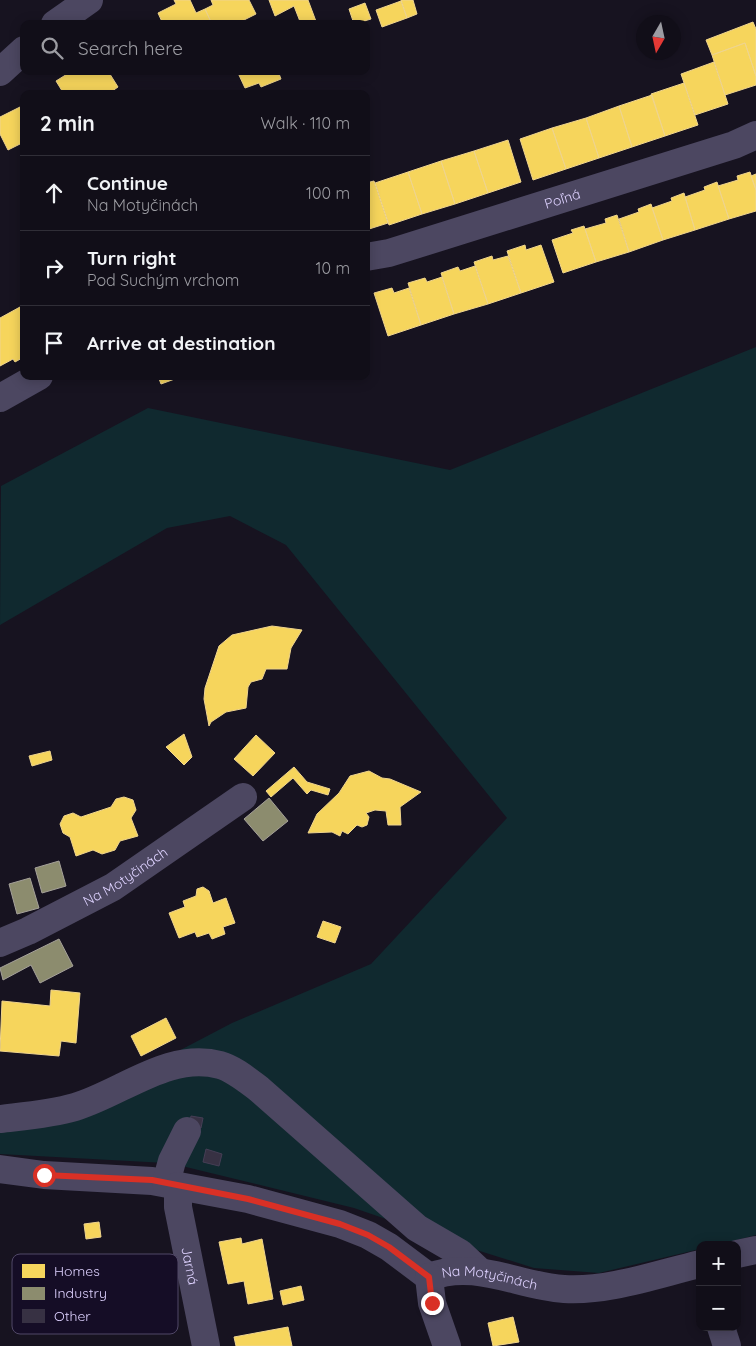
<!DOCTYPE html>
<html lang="en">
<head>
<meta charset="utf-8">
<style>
  body { margin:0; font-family:Quicksand,sans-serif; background:#1a1721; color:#f1f3f6 }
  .controls { position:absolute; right:15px; bottom:15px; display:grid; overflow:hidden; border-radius:10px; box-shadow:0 2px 12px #0003 }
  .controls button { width:45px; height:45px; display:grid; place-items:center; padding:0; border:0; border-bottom:1px solid #302e37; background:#110e18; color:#f1f3f6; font:25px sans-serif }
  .compass { position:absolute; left:636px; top:15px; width:45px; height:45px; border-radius:50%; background:#110e18; box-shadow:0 2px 12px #0003; rotate:189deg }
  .stop { position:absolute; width:15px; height:15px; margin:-11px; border:4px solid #d93025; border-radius:50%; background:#fff }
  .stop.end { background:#d93025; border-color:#fff; box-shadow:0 1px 5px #0008 }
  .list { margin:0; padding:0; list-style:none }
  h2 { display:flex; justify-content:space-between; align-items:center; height:65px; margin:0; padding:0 20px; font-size:21px }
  h2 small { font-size:16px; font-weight:400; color:#9c9ca2 }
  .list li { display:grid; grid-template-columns:32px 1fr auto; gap:15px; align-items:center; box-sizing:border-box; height:75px; padding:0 20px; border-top:1px solid #302e37 }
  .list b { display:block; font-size:19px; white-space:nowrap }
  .list p { margin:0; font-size:16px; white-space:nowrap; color:#9c9ca2 }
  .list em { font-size:16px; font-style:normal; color:#9c9ca2 }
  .icon { flex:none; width:28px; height:28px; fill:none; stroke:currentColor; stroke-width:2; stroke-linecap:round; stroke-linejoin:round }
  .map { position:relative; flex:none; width:756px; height:1346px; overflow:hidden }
  .search { position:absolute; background:#110e18; box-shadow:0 2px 12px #0003; left:20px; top:20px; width:350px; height:55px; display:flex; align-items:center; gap:12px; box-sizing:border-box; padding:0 18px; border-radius:10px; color:#9c9ca2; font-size:19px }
  .panel { position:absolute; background:#110e18; box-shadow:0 2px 12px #0003; left:20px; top:90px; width:350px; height:290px; border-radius:10px }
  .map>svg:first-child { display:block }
</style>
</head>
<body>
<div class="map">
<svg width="756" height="1346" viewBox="0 0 756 1346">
  <rect width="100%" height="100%" fill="#171320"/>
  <path fill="#10292f" d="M756 347V1235L717 1245H700V1249L599 1273 534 1268 467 1247 354 1208 186 1167 166 1163 0 1154V1110L64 1103 148 1067 232 1023 371 964 507 818 286 545 230 516 167 528 0 625 1 486 148 408 450 470Z"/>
  <path fill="#f6d55c" stroke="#efd48d" d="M174 0H190L196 13 205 9 212 24H163L158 13 176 4Z
    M211 0H249L256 14 236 24H212L205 9 213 5Z
    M269 0H308L317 24H301L294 6 275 16Z
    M401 0H413L417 14 407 18Z
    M401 1 407 18 382 27 376 10Z
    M365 3 371 19 354 24 349 9Z
    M753 22 756 29V76L745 43 712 55 706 40Z
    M745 43 756 76V85L725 95 712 55Z
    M714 62 728 104 695 115 681 74Z
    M72 71H108L118 87 108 94H64L56 81Z
    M243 71H278L281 79 261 87 259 83 245 88 238 73Z
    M684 83 698 125 665 136 651 94Z
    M652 95 665 136 632 147 619 106Z
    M24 105V142L8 150 0 134V117Z
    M619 106 632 147 599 158 586 118Z
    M586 118 599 158 566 169 552 128Z
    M552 128 566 169 533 180 520 139Z
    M508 140 521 182 488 193 474 151Z
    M474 151 488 193 455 204 441 161Z
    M441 161 455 204 422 214 408 172Z
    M408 172 422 214 389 225 375 183Z
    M750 172 756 190V211L729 219 718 186 738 180 737 176Z
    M756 174V190L751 176Z
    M374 181 388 223 366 230V183Z
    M717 182 729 219 695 230 685 197 705 190 704 187Z
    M684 193 695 230 663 240 652 208 672 201 671 198Z
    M651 204 663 240 629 252 619 219 639 212 638 209Z
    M617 215 629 252 596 262 585 229 606 223 605 219Z
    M584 226 596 262 563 273 552 240 573 233 571 230Z
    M525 245 526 250 541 245 554 282 521 293 507 251Z
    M492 256 493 260 508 256 521 293 488 304 474 262Z
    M475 266 488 304 454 314 441 273 458 267 460 271Z
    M442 277 454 314 421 325 408 283 425 278 427 282Z
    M392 288 394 293 409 288 421 325 388 336 374 293Z
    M20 307 24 315V357L15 362 13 359 0 366V318Z
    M158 376H183L161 384Z
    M272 626 302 630 291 648 287 669H266L262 679 251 682 248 687 246 708 226 712 211 722 209 726 204 699 205 688 219 646 232 635Z
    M184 734 192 757 184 765 166 747Z
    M256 735 275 753 253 776 234 759Z
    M50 751 52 760 32 766 29 756Z
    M294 767 307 782 330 789 328 795 311 790 307 794 293 778 271 797 266 791Z
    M369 771 382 778 390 779 421 792 400 807 401 825H388L386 811 375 810 366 813 369 817 367 825 362 827 357 825 348 834 342 831 340 836 332 832 308 833 317 814 339 793 350 776Z
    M124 797 133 800 136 810 131 818 138 836 120 841 115 850 102 854 93 850 76 856 70 837 63 833 60 824 64 816 73 813 81 817 111 807 116 799Z
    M203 887 209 891 213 903 226 898 235 923 223 927 225 934 212 939 209 933 197 937 195 932 179 938 169 913 185 907 183 901 196 896 197 889Z
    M323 921 341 927 335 943 317 937Z
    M51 990 80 993 76 1043 61 1041 59 1056 0 1051 2 1001 50 1006Z
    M166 1018 176 1038 141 1056 131 1036Z
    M99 1222 101 1237 86 1239 84 1224Z
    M241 1238 242 1244 262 1239 273 1299 248 1304 244 1281 228 1284 219 1242Z
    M301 1286 304 1300 283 1305 280 1291Z
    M513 1317 519 1342 493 1346 488 1323Z
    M288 1327 292 1346H236L234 1337Z"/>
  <path fill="#8c8c6e" stroke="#a5a19a" d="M269 798 288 821 263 841 244 819Z
    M59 861 66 886 42 893 35 868Z
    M30 878 39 908 17 914 9 884Z
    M59 939 73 966 40 983 31 965 3 980 0 968Z"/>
  <path fill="#373143" stroke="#453e55" d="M191 1116 203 1118 201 1128 189 1127Z
    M206 1149 222 1154 219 1166 203 1162Z"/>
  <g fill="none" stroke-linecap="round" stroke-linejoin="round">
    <g stroke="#4c4761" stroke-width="28">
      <path d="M55 24 89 0"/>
      <path d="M0 72 24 50"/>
      <path id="s1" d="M366 257 389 253 734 145 756 135"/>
      <path d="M0 398 39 376"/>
      <path id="s2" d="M0 943 28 931 113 887 243 797"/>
      <path d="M0 1119C25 1116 51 1114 75 1107 122 1093 169 1051 220 1065 234 1069 247 1080 259 1089L417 1228 460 1253 478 1270"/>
      <path d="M0 1169 44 1175 152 1181 248 1199 340 1224 368 1235 389 1247 429 1277"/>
      <path d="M166 1183 172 1161 187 1131"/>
      <path id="s3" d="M178 1186V1207L206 1346"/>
      <path d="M737 1254 756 1250"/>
      <path id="s4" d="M429 1277C475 1259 518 1286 564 1289 607 1292 658 1274 700 1264"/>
      <path d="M429 1277 432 1303 447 1346"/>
      <path d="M721 1327 727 1346"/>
    </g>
  </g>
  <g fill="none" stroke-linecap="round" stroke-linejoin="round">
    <path stroke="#d93025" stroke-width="6" d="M44 1175 152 1180 248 1199 340 1224 368 1235 389 1247 429 1277 432 1303"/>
  </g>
  <g text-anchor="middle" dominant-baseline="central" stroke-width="5" stroke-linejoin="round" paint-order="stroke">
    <g font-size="14" fill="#ded2ff" stroke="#150d26">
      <text stroke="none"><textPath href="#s1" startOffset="205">Poľná</textPath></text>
      <text stroke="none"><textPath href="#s2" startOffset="142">Na Motyčinách</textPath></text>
      <text stroke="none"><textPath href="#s3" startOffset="81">Jarná</textPath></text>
      <text stroke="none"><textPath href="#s4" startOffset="62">Na Motyčinách</textPath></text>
    </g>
  </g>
  <rect x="12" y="1254" width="166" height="80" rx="8" fill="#150d26" stroke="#514867" stroke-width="1"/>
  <rect x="22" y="1264" width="23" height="14" fill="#f6d55c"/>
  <rect x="22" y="1287" width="23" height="13" fill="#8c8c6e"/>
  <rect x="22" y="1309" width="23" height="14" fill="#373143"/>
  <g font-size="14" fill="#ded2ff">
    <text x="54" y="1276">Homes</text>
    <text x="54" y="1298">Industry</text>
    <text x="54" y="1321">Other</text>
  </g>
</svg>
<div class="controls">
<button>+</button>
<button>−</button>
</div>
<svg class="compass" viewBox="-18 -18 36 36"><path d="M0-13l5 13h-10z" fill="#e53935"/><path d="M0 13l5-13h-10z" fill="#9c9ca2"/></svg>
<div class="stop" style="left:44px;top:1175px"></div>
<div class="stop end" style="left:432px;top:1303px"></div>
<div class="search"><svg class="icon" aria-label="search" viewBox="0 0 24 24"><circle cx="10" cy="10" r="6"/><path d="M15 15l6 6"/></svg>Search here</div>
<section class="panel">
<h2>2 min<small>Walk · 110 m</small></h2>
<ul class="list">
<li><svg class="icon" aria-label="ahead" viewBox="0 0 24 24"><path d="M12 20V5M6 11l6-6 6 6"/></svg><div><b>Continue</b><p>Na Motyčinách</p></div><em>100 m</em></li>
<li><svg class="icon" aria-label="right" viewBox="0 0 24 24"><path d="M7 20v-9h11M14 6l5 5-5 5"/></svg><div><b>Turn right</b><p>Pod Suchým vrchom</p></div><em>10 m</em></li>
<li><svg class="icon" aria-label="arrive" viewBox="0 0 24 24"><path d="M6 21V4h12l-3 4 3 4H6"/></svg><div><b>Arrive at destination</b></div></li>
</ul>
</section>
</div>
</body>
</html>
